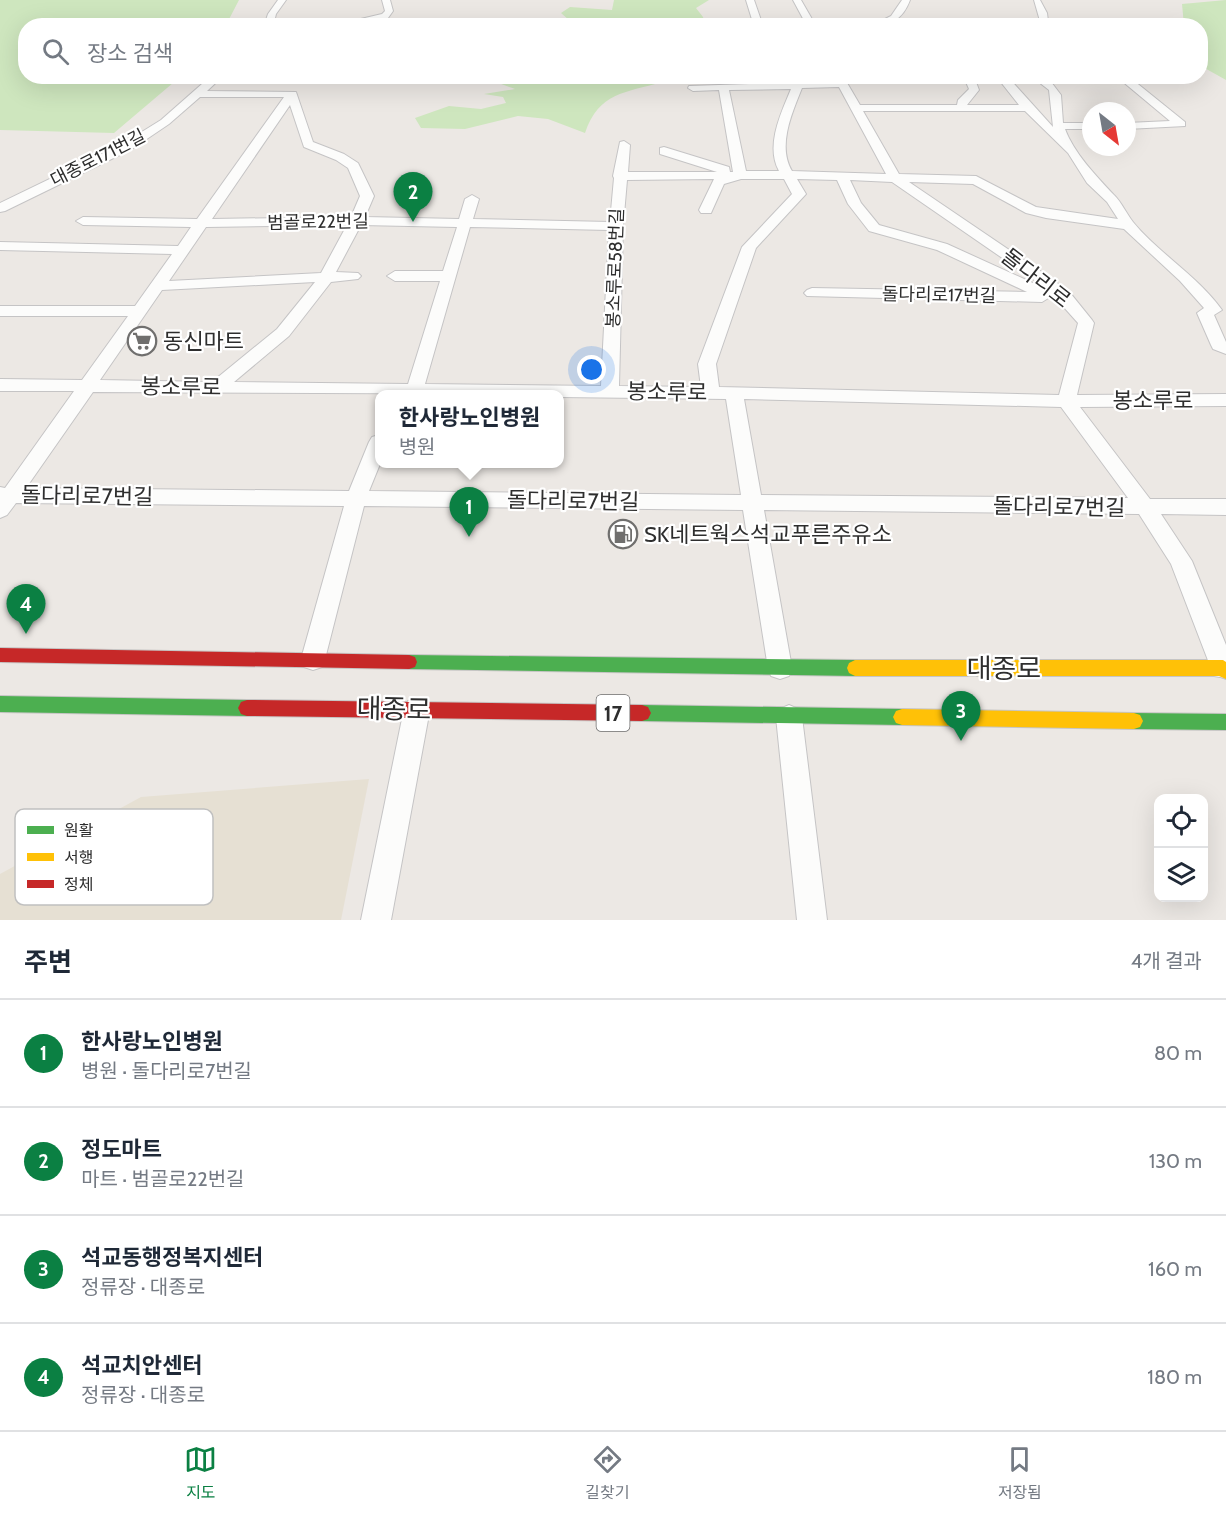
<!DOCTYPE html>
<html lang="ko">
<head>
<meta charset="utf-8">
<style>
  body { margin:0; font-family:Cabin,"Noto Sans KR",sans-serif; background:#f6f6f7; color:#1f2937 }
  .controls { position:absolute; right:18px; bottom:18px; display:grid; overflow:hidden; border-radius:12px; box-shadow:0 6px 24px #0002 }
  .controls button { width:54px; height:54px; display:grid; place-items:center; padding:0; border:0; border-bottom:2px solid #e0e1e3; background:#fff; color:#1f2937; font:30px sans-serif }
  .compass { position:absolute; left:1082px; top:102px; width:54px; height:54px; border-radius:50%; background:#fff; box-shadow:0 6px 24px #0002; rotate:149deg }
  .you { position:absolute; left:592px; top:370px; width:21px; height:21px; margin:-15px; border:4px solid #fff; border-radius:50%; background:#1a73e8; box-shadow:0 0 0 9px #1a73e833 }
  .badge { display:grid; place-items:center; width:39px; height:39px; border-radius:50%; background:#0b8043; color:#fff; font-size:20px; font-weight:700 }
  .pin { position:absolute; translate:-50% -50px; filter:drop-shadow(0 2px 3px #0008) }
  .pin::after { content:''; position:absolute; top:32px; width:21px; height:18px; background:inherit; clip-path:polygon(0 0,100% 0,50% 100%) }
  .popup { position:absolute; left:375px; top:390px; width:189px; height:78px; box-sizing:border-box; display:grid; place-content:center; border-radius:12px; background:#fff; filter:drop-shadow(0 2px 4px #0005); font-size:20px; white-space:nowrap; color:#747a83 }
  .popup b { font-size:22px; color:#1f2937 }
  .popup::after { content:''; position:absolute; left:50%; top:100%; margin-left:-12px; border:12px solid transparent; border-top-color:#fff }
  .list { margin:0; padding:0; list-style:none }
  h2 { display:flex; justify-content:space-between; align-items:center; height:78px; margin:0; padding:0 24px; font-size:26px }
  h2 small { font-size:20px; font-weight:400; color:#747a83 }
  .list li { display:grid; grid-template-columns:39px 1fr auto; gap:18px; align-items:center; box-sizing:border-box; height:108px; padding:0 24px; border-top:2px solid #e0e1e3 }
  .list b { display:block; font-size:22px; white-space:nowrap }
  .list p { margin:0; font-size:20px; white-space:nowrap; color:#747a83 }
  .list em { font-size:20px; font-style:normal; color:#747a83 }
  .icon { flex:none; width:33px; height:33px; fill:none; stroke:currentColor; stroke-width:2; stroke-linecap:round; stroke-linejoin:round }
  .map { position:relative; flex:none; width:1226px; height:920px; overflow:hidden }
  .search { position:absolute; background:#fff; box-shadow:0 6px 24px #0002; left:18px; right:18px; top:18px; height:66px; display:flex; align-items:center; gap:15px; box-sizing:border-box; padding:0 21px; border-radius:24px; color:#747a83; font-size:22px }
  .sheet { height:510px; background:#fff }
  nav { display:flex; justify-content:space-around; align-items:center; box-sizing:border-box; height:84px; border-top:2px solid #e0e1e3; background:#fff; font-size:16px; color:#747a83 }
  nav a { display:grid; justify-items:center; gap:3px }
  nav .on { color:#0b8043 }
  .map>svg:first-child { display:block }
</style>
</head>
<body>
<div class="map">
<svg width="1226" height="920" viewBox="0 0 1226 920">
  <rect width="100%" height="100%" fill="#ece8e4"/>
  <path fill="#e6e0d3" d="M369 779 341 920H0V874L141 797Z"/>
  <path fill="#cee6be" d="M0 0H239L226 25 26 26V76L180 77 114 133 0 130Z
    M614 0H709L696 8 703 17 705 25H540L541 22 570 21 561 13 570 7 612 10Z
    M1226 0V80L1201 66 1200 26 1184 25 1182 4Z
    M482 77 666 76V77L662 82C625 93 599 92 585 133L548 119 518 116 465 129 421 128 415 118 449 106 481 109 506 103 503 97 484 94 515 89Z"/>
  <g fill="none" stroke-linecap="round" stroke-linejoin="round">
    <g stroke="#c5c4c5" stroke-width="2">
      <path id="street" d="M278 0H286L276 14 273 26H264L268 14Z
        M382 0H390L393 11 388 18 351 26H331L382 14 385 11Z
        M746 0H754L763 26H754Z
        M793 0H801L816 26H807Z
        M902 0H910C903 19 891 26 871 26L891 16Z
        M1034 0H1040L1047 13 1048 21 1045 26H1036L1040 21Z
        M211 76H223L207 91 296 92 313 142 344 154 358 163 374 196 365 217 459 219 465 199 472 195 479 199 473 219 610 222 614 178 613 176 620 142 624 141 630 145 628 172H717L660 154V148L664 147 729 167 730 172H733L719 90 693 91 688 88 689 86 836 81 833 76H843L860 105H957L958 100 969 89 966 82 969 76H979L976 82 979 90 967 105H1019L996 76H1007L1053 127 1049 90 1031 76 1048 78 1061 95 1063 123H1091V129H1065C1074 153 1096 176 1114 195 1122 203 1126 213 1133 222 1158 253 1197 275 1222 310L1214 315 1226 342V354L1213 349 1211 345 1197 313 1204 308 1180 281 1124 229 1046 218 1026 213 973 184 909 182 1052 279 1071 294 1092 320 1094 323 1077 395 1226 394V406L1080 407 1150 499H1226V515L1161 514 1192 561 1226 645V678L1214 676 1171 564 1139 514 764 510 792 668 789 676 780 679 771 676 768 668 743 510 364 506 325 659 322 667 313 670 304 667 301 659 344 506 16 503 7 515 0 518V487L5 488 74 391H0V379L82 380 128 316H0V306H135L172 254 0 250V242L178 246 191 227 83 225 76 221 83 217 197 219 284 97H200L169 124 132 149 5 211 0 212V203L124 143 161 120ZM839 87 886 174 792 171C777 146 792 113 802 88ZM791 89C781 113 765 146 779 171H746L729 90ZM290 105 304 147 336 160 348 168 360 196 351 217 212 219ZM863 111H1025L1068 153 1087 183 1107 202 1118 219 1036 207 976 176 899 174ZM714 179 699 210 701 213H711L724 184 741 179H784L792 194 742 247 698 364 701 387 619 386 623 226 627 180ZM797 179 837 180 848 204 869 231 937 250 1027 292 812 288 807 290 804 293 807 296 1042 302 1050 297 1047 294H1052L1078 323 1059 395 719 387 716 364 756 248 806 194ZM850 180 892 182 1040 284H1035L947 244 879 225 861 203ZM347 225 321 273 169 281 206 227ZM361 225 457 227 443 271H395L387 276 395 281H440L408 384 234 382 289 336 331 282 358 279 361 276 358 273 336 272ZM470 227 609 230 601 386 425 384ZM315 282 277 329 212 382 100 380 162 290ZM93 392 559 394V397L726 399 741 495 369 491 380 464 379 435 372 437 369 442 349 491 26 488ZM744 399 1061 407 1128 498 761 495Z
        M1116 76H1128L1185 122V126L1127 129V123L1170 121Z
        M417 697 426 701 430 709 391 920H361L404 709 408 701Z
        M789 705 798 709 802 717 827 920H797L776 717 780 709Z"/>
    </g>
    <g stroke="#c6c5c4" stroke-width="2">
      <path id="fast" d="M409 655 855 660 861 663 863 668 861 673 855 676 409 669 403 667 401 662 403 657Z
        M0 696 247 700 253 702 256 708 253 714 247 716 0 712Z
        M642 705 902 709 908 711 911 717 908 723 902 725 642 721 636 719 633 713 636 707Z
        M1134 713 1226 714V730L1134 729 1128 727 1125 721 1128 715Z"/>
    </g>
    <g stroke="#c6c5c4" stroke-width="2">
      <path id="slow" d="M855 660H1223L1226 662V679L1219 676H855L849 673 847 668 849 663Z
        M902 709 1134 713 1140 715 1143 721 1140 727 1134 729 902 725 896 723 893 717 896 711Z"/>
    </g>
    <g stroke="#c6c5c4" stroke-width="2">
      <path id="jam" d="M0 648 409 655 415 657 417 662 415 667 409 669 0 662Z
        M247 700 642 705 648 707 651 713 648 719 642 721 247 716 241 714 238 708 241 702Z"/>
    </g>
    <use href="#street" fill="#fcfcfb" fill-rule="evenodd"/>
    <use href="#fast" fill="#4caf50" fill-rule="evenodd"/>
    <use href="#slow" fill="#ffc107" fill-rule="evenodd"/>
    <use href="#jam" fill="#c62828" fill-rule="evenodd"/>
  </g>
  <defs>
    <g id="supermarket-ring" transform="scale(1.5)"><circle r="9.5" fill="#fff" stroke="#706f6e" stroke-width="1.5"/><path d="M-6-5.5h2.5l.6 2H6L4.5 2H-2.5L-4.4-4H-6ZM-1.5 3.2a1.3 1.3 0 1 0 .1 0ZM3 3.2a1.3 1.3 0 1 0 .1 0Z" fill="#706f6e"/></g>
    <g id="fuel-ring" transform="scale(1.5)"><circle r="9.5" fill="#fff" stroke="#706f6e" stroke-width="1.5"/><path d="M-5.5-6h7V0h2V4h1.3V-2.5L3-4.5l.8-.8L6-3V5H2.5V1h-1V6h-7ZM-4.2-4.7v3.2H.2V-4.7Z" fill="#706f6e"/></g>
  </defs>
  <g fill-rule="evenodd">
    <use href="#supermarket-ring" x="142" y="341"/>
    <use href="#fuel-ring" x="623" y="534"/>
  </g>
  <g text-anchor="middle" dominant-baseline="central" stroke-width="4.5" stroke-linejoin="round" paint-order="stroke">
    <g font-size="18" fill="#2e2e2e" stroke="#fff">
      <text transform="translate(98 158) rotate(-27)">대종로171번길</text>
      <text transform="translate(318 222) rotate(-1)">범골로22번길</text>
      <text transform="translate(615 268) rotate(-88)">봉소루로58번길</text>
      <text transform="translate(939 295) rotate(1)">돌다리로17번길</text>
    </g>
    <rect fill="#fff" stroke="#6d6d6d" stroke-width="1.5" x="596.5" y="695" width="33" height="36" rx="4.5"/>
    <g font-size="21" font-weight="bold" fill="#2e2e2e">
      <text x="613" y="713">17</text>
    </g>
    <g font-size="22" fill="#2e2e2e" stroke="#fff">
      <text transform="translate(1036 278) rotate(38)">돌다리로</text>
      <text transform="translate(181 387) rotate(1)">봉소루로</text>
      <text transform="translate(667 392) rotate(1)">봉소루로</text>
      <text x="1153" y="400">봉소루로</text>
      <text transform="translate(87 496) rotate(1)">돌다리로7번길</text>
      <text transform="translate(573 501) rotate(1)">돌다리로7번길</text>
      <text transform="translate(1059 507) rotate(1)">돌다리로7번길</text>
    </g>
    <g font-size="22" fill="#2e2e2e" stroke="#fff" text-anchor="start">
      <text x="163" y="341">동신마트</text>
      <text x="644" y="534">SK네트웍스석교푸른주유소</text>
    </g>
    <g font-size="27" fill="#2e2e2e" stroke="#fff">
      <text x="1004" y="668">대종로</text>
      <text transform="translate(394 709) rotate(1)">대종로</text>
    </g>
  </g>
  <rect x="15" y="809" width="198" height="96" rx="9" fill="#fff" stroke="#c0c0c0" stroke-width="1.5"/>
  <rect x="27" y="826" width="27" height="8" fill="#4caf50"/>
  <rect x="27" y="853" width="27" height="8" fill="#ffc107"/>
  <rect x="27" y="880" width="27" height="8" fill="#c62828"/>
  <g font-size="16" fill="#2e2e2e">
    <text x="64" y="836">원활</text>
    <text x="64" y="863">서행</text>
    <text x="64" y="890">정체</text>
  </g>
</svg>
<div class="controls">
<button><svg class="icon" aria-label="locate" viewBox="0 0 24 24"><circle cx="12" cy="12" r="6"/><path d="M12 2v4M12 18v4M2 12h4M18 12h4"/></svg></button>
<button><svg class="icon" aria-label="layers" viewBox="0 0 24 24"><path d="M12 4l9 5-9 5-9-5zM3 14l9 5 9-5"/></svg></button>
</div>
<svg class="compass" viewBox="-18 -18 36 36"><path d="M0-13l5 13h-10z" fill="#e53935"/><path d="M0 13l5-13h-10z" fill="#747a83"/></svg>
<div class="you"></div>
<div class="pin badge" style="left:469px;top:537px">1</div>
<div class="popup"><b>한사랑노인병원</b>병원</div>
<div class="pin badge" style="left:413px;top:222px">2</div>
<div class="pin badge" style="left:961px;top:741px">3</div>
<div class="pin badge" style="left:26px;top:634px">4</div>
<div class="search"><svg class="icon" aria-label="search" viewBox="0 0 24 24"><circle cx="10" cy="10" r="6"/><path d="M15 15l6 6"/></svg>장소 검색</div>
</div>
<section class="sheet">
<h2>주변<small>4개 결과</small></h2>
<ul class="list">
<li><span class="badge">1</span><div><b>한사랑노인병원</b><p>병원 · 돌다리로7번길</p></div><em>80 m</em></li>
<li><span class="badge">2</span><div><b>정도마트</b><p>마트 · 범골로22번길</p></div><em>130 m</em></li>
<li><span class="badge">3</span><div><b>석교동행정복지센터</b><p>정류장 · 대종로</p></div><em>160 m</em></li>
<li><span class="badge">4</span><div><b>석교치안센터</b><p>정류장 · 대종로</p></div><em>180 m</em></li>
</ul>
</section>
<nav>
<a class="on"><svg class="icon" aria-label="map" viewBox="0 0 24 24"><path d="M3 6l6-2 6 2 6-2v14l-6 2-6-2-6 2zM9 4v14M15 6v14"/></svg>지도</a>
<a><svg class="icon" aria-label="directions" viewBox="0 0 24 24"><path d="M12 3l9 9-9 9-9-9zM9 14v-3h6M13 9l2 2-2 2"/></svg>길찾기</a>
<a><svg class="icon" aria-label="saved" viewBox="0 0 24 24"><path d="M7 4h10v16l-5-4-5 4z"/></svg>저장됨</a>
</nav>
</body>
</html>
